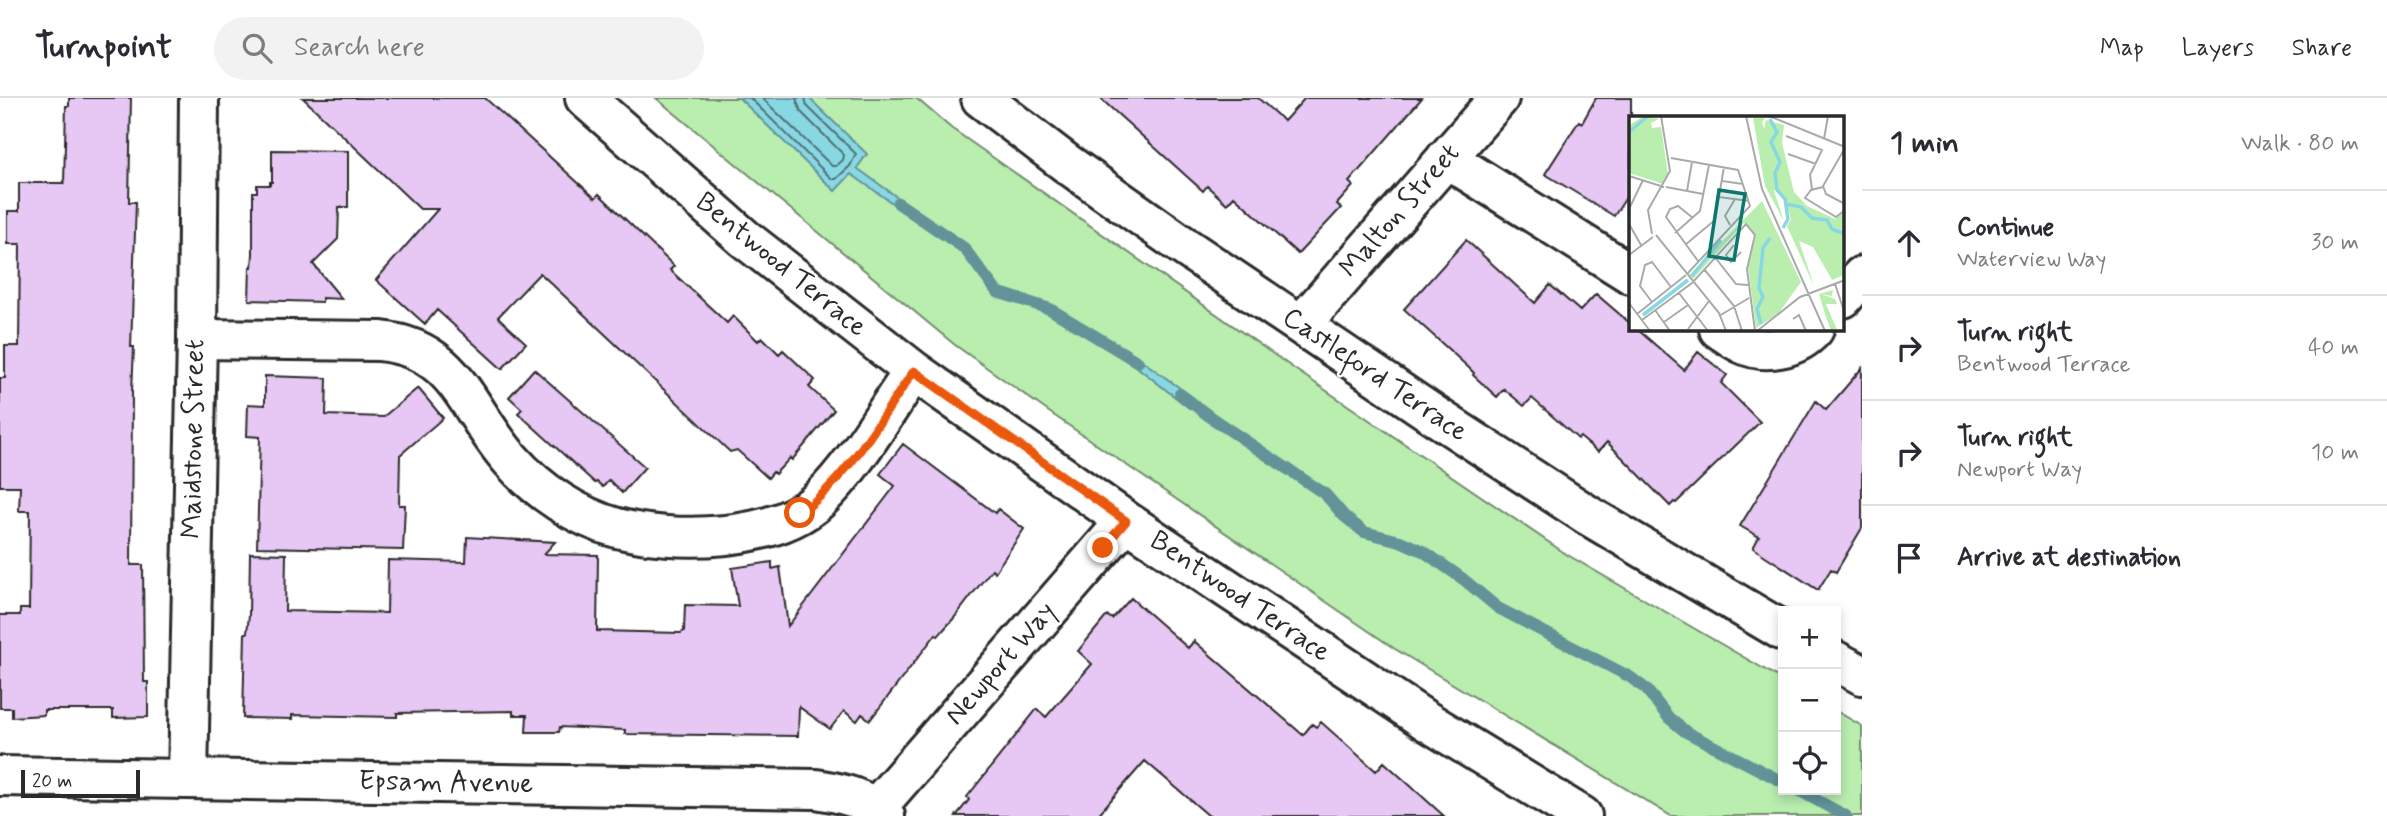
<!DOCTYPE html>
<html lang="en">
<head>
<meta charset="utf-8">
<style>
  body { margin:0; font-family:Mynerve,sans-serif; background:#f2f2f3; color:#2b2b33 }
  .controls { position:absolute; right:21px; bottom:21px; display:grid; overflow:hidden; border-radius:0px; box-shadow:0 4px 10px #0003 }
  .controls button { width:63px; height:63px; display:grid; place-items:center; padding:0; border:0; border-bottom:2px solid #e1e1e2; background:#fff; color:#2b2b33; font:35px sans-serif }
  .scale { position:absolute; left:21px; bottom:18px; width:119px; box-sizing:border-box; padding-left:7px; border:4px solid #2b2b2b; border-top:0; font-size:19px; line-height:24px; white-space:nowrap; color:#2b2b2b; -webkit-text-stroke:5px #fff; paint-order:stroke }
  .stop { position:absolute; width:21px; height:21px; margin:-16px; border:5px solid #ea580c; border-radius:50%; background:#fff }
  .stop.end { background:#ea580c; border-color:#fff; box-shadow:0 2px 7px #0008 }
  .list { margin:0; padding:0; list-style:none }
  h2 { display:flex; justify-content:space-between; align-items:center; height:91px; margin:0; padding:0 28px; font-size:30px }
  h2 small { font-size:23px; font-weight:400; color:#7c7c81 }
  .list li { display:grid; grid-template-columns:46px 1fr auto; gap:21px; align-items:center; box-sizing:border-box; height:105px; padding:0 28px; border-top:2px solid #e1e1e2 }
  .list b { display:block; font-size:26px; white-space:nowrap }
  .list p { margin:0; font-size:23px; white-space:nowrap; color:#7c7c81 }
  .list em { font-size:23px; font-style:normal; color:#7c7c81 }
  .icon { flex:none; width:38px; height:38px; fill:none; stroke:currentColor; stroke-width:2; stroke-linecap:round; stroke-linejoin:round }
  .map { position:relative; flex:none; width:1862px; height:718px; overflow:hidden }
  header { display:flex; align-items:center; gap:42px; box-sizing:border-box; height:98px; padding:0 35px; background:#fff; border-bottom:2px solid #e1e1e2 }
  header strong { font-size:33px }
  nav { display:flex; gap:38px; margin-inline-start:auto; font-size:24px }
  .search { width:490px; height:63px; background:#f2f2f3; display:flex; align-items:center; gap:18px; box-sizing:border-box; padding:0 24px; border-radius:38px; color:#7c7c81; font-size:26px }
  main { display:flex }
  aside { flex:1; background:#fff }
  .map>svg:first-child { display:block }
</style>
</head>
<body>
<header>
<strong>Turnpoint</strong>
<div class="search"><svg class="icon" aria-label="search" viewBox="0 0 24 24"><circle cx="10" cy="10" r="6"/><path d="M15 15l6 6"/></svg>Search here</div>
<nav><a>Map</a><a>Layers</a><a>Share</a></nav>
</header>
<main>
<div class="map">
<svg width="1862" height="718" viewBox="0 0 1862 718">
  <rect width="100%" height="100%" fill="#fff"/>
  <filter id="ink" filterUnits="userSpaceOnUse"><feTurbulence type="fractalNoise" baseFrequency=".0143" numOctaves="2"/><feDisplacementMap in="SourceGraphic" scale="14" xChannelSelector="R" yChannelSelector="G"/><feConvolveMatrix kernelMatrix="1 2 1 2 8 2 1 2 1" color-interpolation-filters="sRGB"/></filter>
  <g filter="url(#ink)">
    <path fill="#b9eeaf" stroke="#728c6d" stroke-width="2" d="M656 0H916L951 30 1296 272 1566 456 1783 582V692H1836V613L1862 628V718H1671L1395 551 1049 314 955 247Z"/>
    <path fill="#88d8e3" stroke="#639399" stroke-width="2" d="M739 0H809L867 56 857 70 912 110 908 116 851 76 835 93Z
      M1126 251 1195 301 1189 310 1123 258Z"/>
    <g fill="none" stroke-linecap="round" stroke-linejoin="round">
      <path stroke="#507075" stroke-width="2" d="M750 0 832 81H836L850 68 856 56 807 8 805 0
        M762 0 832 68H836L843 62 844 57 801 14 796 0"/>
      <path stroke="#639399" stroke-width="12" d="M898 105 964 150 997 194 1050 211 1138 264
        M1180 296 1213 321 1325 396 1344 418 1364 434 1400 443 1423 453 1463 481 1498 510 1630 579 1646 591 1669 620 1686 634 1783 684
        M1798 692 1846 718"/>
    </g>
    <path fill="#e7c7f4" stroke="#2b2b2b" stroke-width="2" d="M69 0H131L129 104H136L131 249H134L132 293 131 467H143L144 584H148V619L113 620V612H44V617L12 619V610H0V517H20V511H29L30 413H19L20 388H0V280H5V248H19L20 146H8V113H19V85H64L66 8H69Z
      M303 0H485L595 100 599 96 674 168 670 172 727 225 733 218 758 243 762 239 779 256 783 252 815 282 809 289 834 312 792 362 790 360 775 376 773 374 768 380 737 352 730 354 540 175 498 219 526 245 502 271 437 212 425 226 376 182 438 111H420Z
      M1100 0H1258L1284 23 1305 0H1422L1349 84 1353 88 1337 106 1341 110 1298 156 1234 98 1227 106 1207 88 1203 93Z
      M1596 0H1631V92L1614 118 1545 76 1579 23 1582 25Z
      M272 52 348 53V109H339L338 141 313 166 342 201 322 200V204L249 202 250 169H252L253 156V94H257V87H270V84H272Z
      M1466 142 1535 205 1550 187 1580 213 1596 196 1631 226V231H1637L1684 272 1698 254 1727 277 1721 285 1760 324 1676 405 1674 404 1670 408 1607 344 1598 354 1580 339 1578 341 1532 300 1524 308 1504 291 1497 299 1473 277 1474 275 1468 269 1404 211Z
      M1862 270V430L1836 474 1831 471 1818 492 1753 450 1759 439 1740 428 1816 303 1826 312Z
      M534 271 645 369 622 395 609 382 603 389 597 384 595 385 518 315 522 311 509 299Z
      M265 278 327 280 326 317 383 319 418 290 443 320 400 357 399 407H405L403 452 257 449 260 339 247 338 248 306 265 307Z
      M903 346 995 415 998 411 1024 431 995 474 992 471 954 520 938 538 936 536 870 622 862 616 857 623 844 613 830 631 799 609 798 638 625 636V632L560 629 559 634H526L527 617H513V613L397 615V619L292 617V621L243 620 245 535H247L249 517 250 455 286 456 285 513 387 515 388 462 466 464 467 439 555 444 544 456 598 457 597 533 681 535 684 533 685 507 738 508 732 470 772 464V471L780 469 788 528 895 388 880 376Z
      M1131 500 1188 550 1194 543 1303 637 1312 626 1316 629 1321 624 1376 673 1384 664 1444 718H1209L1145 663 1097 718H956L969 702 967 699 1037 611 1046 619 1092 566 1078 553 1105 520 1108 518 1112 521Z"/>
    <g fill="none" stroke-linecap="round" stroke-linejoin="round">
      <g stroke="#2b2b2b" stroke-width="44">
        <path id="minor" d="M585 0 744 140 914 273 1126 423 1425 622 1582 718
          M981 0 1066 65 1185 149 1434 317 1589 418 1783 533
          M1446 60 1631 176
          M1843 200 1862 178
          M1301 227 1499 0
          M1719 231C1727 236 1734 242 1743 246 1766 257 1797 250 1814 231
          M197 241 380 243C458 251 466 312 511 362 538 393 577 419 617 430 674 445 775 444 820 401 857 365 884 315 914 273
          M1836 563 1862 577
          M0 678 816 691C842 695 865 700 885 718
          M188 681 197 241 199 0
          M876 710 1126 423"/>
      </g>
      <use href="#minor" stroke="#fff" stroke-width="38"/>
    </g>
  </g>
  <g fill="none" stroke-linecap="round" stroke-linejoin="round" filter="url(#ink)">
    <path stroke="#ea580c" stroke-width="9" d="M800 415C849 380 879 322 914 273L1126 423 1103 450"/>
  </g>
  <g text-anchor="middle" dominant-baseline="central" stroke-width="5" stroke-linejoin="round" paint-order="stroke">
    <g font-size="28" fill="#2b2b2b" stroke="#fff">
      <text transform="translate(1400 113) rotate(-49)">Malton Street</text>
      <text transform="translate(781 167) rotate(39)">Bentwood Terrace</text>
      <text transform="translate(1375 277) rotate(34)">Castleford Terrace</text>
      <text transform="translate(194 341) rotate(-89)">Maidstone Street</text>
      <text transform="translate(1240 499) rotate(34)">Bentwood Terrace</text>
      <text transform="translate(1001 566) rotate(-49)">Newport Way</text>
      <text transform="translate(446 685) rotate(1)">Epsam Avenue</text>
    </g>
  </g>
  <g transform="translate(1629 18)">
    <rect width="215" height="215" fill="#fff"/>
    <path d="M15 0 30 3 22 7 23 12 32 11 39 58 34 68 0 57V9ZM124 2H136L133 6 135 13 137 4 155 9 153 27 165 76 178 90 206 103 215 96V117L211 116 215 118V159L203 164 184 131 170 125 185 170 158 110 162 103 156 83 148 71 145 75 155 105 136 70ZM133 85 172 166 149 198 127 212 119 150 127 119 115 107 64 163 60 159ZM204 174 203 180 192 178 206 183 208 188H197L208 214H215V209V215H202L195 195 190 178Z" fill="#b9eeaf"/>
    <path fill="none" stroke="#88d8e3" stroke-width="3.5" d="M141 3 148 16 142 26 151 46 146 57 148 74 156 83 159 103 154 112M0 16 19 0M157 88 172 91 183 102 198 104 203 113 216 118M63 160 92 124M14 199 59 164M132 208 128 193 134 181 130 172 134 132 141 122"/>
    <path fill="none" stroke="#aaa" stroke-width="2" d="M117 0 133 73 196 215M140 0 216 31M157 20 193 34 181 59 183 73M195 23 199 0M216 32 194 70 197 78 216 88M159 38 187 48M42 42 109 54 121 90 58 158M0 60 35 71M93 65 114 68M37 71 74 78M194 71 182 74 176 82 207 101 216 94M58 75 63 46M90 81 120 85M0 93 14 64M64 102 49 90 41 93 37 101 69 145M0 108 12 129M101 109 96 100 106 83M46 117 71 95 80 49M23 118 19 94 41 55 32 0M27 119 90 197 97 215M56 129 86 104 95 51M105 129 97 139 102 146 112 136M0 139 24 121M85 140 107 168 119 169M75 153 105 190 113 215M206 168 216 198M50 177 79 215M23 186 11 170 16 149 23 146 42 171M0 187 21 215M26 194 41 215M8 198 57 159M90 200 120 182M164 203 170 199 177 215M13 204 63 167 117 108 126 119 118 153 126 215M35 206 59 189M59 213 80 185M128 215 171 181 216 164"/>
    <path fill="#0f766e" fill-opacity="0.15" stroke="#0f766e" stroke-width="3.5" d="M90 74 116 78 105 144 80 140Z"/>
    <rect width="215" height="215" fill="none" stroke="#2b2b2b" stroke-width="3.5"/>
  </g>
</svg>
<div class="controls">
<button>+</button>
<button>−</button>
<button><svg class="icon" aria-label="locate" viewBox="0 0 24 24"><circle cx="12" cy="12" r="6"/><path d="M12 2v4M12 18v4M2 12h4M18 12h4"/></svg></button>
</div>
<div class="scale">20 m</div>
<div class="stop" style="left:800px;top:415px"></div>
<div class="stop end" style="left:1103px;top:450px"></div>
</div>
<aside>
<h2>1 min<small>Walk · 80 m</small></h2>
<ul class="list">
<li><svg class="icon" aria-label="ahead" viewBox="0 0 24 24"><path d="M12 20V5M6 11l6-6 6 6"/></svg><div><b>Continue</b><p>Waterview Way</p></div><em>30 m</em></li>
<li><svg class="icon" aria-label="right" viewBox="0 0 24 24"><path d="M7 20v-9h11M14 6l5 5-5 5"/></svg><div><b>Turn right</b><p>Bentwood Terrace</p></div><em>40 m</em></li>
<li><svg class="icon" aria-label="right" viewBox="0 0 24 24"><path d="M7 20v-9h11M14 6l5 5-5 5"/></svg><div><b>Turn right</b><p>Newport Way</p></div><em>10 m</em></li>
<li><svg class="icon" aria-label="arrive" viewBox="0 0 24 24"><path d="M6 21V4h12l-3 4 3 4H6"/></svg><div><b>Arrive at destination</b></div></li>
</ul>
</aside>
</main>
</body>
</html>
